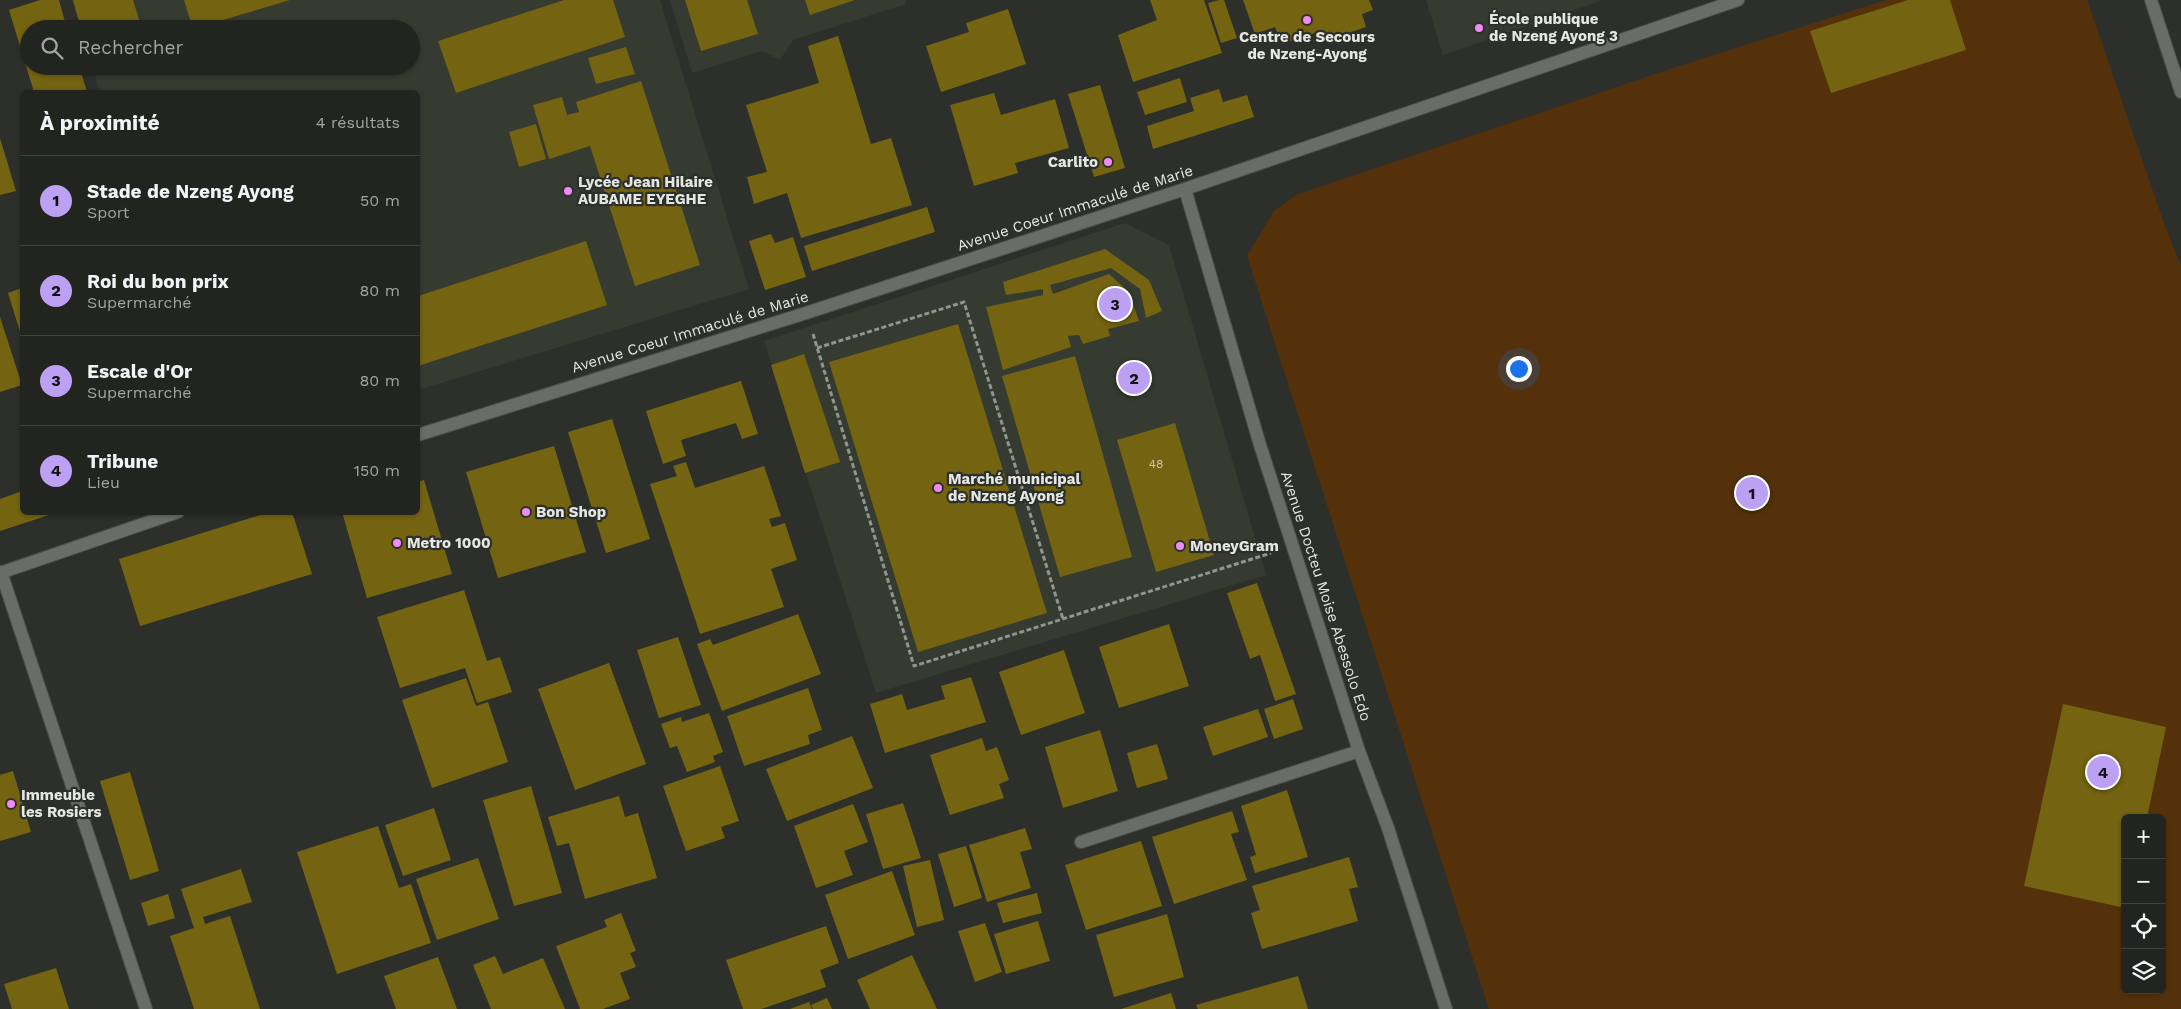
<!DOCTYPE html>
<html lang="fr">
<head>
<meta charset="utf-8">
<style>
  body { margin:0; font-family:"Work Sans",sans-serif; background:#2a2c29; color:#f1f3f6 }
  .controls { position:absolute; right:15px; bottom:15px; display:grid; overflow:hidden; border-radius:8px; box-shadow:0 1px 4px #0004 }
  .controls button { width:45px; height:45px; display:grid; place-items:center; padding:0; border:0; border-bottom:1px solid #3f413e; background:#222420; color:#f1f3f6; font:25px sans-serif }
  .you { position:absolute; left:1518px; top:368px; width:18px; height:18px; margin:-12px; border:4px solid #fff; border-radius:50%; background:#1a73e8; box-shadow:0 0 0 8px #1a73e833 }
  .badge { display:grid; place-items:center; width:32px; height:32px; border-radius:50%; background:#bca0f2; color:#111; font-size:16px; font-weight:700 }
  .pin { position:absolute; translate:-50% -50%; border:2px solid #fff; box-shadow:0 1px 5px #0006 }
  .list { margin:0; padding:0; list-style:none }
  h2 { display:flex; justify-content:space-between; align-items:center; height:65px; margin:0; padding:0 20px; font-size:21px }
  h2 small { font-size:16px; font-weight:400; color:#a2a4a5 }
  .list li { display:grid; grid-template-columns:32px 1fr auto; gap:15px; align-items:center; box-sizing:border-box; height:90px; padding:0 20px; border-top:1px solid #3f413e }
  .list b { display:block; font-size:19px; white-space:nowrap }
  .list p { margin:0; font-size:16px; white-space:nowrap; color:#a2a4a5 }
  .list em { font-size:16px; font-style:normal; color:#a2a4a5 }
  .icon { flex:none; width:28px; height:28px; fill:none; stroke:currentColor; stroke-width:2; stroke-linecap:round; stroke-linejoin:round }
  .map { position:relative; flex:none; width:2181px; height:1009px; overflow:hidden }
  .search { position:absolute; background:#222420; box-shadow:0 1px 4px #0004; left:20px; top:20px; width:400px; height:55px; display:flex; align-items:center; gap:12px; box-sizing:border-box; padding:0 18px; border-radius:28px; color:#a2a4a5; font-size:19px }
  .panel { position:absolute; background:#222420; box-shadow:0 1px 4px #0004; left:20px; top:90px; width:400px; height:425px; border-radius:8px }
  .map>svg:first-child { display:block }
</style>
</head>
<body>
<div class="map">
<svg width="2181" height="1009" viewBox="0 0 2181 1009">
  <rect width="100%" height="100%" fill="#2d302a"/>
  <path fill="#353b30" d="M72 0H660L749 289 418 390V92H100L92 66H411V29H81Z
    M670 0H905L906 4 793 40 780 60 762 51 692 73Z
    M1426 0H1603L1443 55Z
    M1125 223 1169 245 1266 575 876 693 764 341Z"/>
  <path fill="#54310a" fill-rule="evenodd" d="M1886 0H2087L2165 226 2181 265V1009H1489L1247 256 1274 211 1296 195 1667 70ZM2125 818H2162V990H2125Z"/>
  <path fill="#746311" d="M40 0H59L67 29H29V66H79L87 92H34L9 10Z
    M73 0H133L142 29H81Z
    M184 0H290L193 29Z
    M564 0H613L625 37 456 93 438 41Z
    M685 0H747L758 34 701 51Z
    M805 0H855L810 15Z
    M1150 0H1204L1222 53 1133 82 1118 35 1157 20Z
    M1219 0H1224L1237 38 1221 43 1208 3Z
    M1243 0H1369L1373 10 1362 14 1366 27 1328 40 1324 30 1282 44 1275 27 1255 34Z
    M1908 0H1950L1966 50 1831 93 1810 31Z
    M1008 9 1026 64 941 92 926 46 969 32 966 23Z
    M838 36 871 144 891 138 912 205 801 238 787 193 754 204 747 177 767 172 746 105 819 83 808 46Z
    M626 47 635 74 596 84 588 58Z
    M1180 78 1187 102 1145 115 1137 92Z
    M641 81 700 265 635 286 590 146 549 159 533 105 562 97 567 115 579 112 576 102Z
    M1100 85 1125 168 1094 177 1068 94Z
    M1219 89 1223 102 1247 95 1254 117 1153 149 1147 126 1194 111 1190 98Z
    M994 93 1001 115 1055 99 1069 148 1015 163 1018 173 974 186 950 105Z
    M536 124 546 159 519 167 509 132Z
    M0 138 16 191 0 195Z
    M927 207 935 232 812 271 804 246Z
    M771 234 775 243 793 237 806 277 765 290 749 241Z
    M586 241 607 305 418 366V296Z
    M1105 249 1149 280 1162 311 1146 318 1140 289 1111 268 1050 285 1053 294 1109 274 1129 292 1139 321 1108 329 1110 336 1083 344 1079 335 1068 336 1071 347 1003 370 986 307 1043 295V289L1006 295 1003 282Z
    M22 288V338L8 293Z
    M0 317 22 385 0 392Z
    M958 324 1047 613 918 652 829 362Z
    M804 354 840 462 805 473 771 365Z
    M1075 356 1132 557 1060 577 1002 376Z
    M741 381 758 434 742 439 736 423 681 440 686 456 663 464 646 411Z
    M612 419 650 539 606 553 568 432Z
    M1175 423 1214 555 1156 572 1117 440Z
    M554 446 586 552 498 578 466 472Z
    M686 462 695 488 764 466 781 516 769 519 772 527 785 523 797 560 771 569 784 607 700 634 650 484 677 476 673 466Z
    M424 480 452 574 367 598 342 512H418V482Z
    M22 491V512H48L49 515 0 531V499Z
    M270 512H292L312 574 140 626 119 559Z
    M1257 583 1296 694 1275 701 1260 655 1250 659 1227 593Z
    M464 590 487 661 500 657 512 692 477 703 465 668 400 688 377 617Z
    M798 614 821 674 722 711 697 644 710 639 713 645Z
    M1169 624 1189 686 1119 708 1099 647Z
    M678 637 701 705 659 718 637 650Z
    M1064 650 1085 713 1021 735 999 672Z
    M609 663 646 764 575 790 538 689Z
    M971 677 986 722 885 753 870 704 902 694 907 710 945 699 941 686Z
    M466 678 476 706 488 702 508 762 432 788 402 700Z
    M808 688 822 730 808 735 810 744 744 766 727 716Z
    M1293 699 1303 729 1274 739 1264 709Z
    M2063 704 2166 727 2147 818H2125V908L2024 886Z
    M1258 709 1268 737 1213 756 1203 727Z
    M709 713 723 752 713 756 715 762 687 772 677 746 670 748 661 724 681 717 682 722Z
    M1100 730 1118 791 1063 808 1045 747Z
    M852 736 873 788 787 821 766 769Z
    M982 738 986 751 997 747 1009 780 999 784 1004 798 950 815 930 755Z
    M1157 744 1168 779 1137 788 1127 753Z
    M720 766 739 821 721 827 725 838 686 851 663 786Z
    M13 771 31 832 0 841V775Z
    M130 772 159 871 130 880 100 781Z
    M531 786 562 893 514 906 483 800Z
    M1287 790 1308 857 1255 873 1250 857 1256 855 1241 806Z
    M619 796 625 817 638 813 657 878 585 899 569 843 557 846 548 817Z
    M903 803 921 858 883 869 866 814Z
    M853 804 868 842 844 851 853 875 816 888 794 826Z
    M434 808 451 860 403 876 385 825Z
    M1232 811 1239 832 1231 834 1247 880 1174 904 1152 837Z
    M378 826 399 888 411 884 431 943 337 974 297 852Z
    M1025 828 1032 849 1020 852 1031 888 987 902 969 845Z
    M1141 841 1162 906 1086 930 1065 865Z
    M966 846 982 898 954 907 938 854Z
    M1349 857 1358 887 1349 889 1358 921 1262 949 1251 913 1260 910 1252 886Z
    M478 858 499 919 437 940 416 879Z
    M930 860 944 920 917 927 903 866Z
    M241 869 252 902 203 917 205 924 230 916 260 1009H194L170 936 194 928 181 889Z
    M892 871 915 935 848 959 825 895Z
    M1037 893 1042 913 1003 923 997 903Z
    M168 894 175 918 148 926 141 903Z
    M621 913 636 951 630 953 636 967 620 973 630 999 603 1009H580L556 946 607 927 604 920Z
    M1167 914 1184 977 1114 997 1096 935Z
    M1038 921 1050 961 1006 974 994 934Z
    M985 923 1002 972 975 982 958 931Z
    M826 926 839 963 820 970 826 987 761 1009H743L726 960Z
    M912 955 937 1009H870L857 980Z
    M495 956 503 974 543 958 565 1009H491L473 965Z
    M438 957 457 1009H396L384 976Z
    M56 968 69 1009H12L4 984Z
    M1298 976 1308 1009H1198L1196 1005Z
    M1171 993 1176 1009H1121Z
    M827 998 832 1009H813L811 1005Z
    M809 1002 812 1009H790Z"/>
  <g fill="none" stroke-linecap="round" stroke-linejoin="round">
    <g stroke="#4b4e49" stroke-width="14">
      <path id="service" d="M1081 842 1359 751"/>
    </g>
    <g stroke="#4b4e49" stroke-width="14">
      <path id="secondary" d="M2151 0 2181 92
        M1185 189 1260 445 1359 751 1388 828 1446 1009
        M418 435 806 313 1185 189 1738 0
        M1 572 146 1009
        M0 573 178 512"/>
    </g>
    <path stroke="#91948f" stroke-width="3" stroke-dasharray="5 2.5" stroke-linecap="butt" d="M813 334 914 666 1271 553
      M817 348 964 302 1063 619"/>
    <use href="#service" stroke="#696d66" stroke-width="12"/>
    <use href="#secondary" stroke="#696d66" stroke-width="12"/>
  </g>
  <g fill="#f08bf5" stroke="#2d302a" stroke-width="2">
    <circle cx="1307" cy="20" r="5"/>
    <circle cx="1479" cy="28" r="5"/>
    <circle cx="1108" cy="162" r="5"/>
    <circle cx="568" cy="191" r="5"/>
    <circle cx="938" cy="488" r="5"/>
    <circle cx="526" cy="512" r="5"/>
    <circle cx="397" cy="543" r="5"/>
    <circle cx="1180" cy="546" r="5"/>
    <circle cx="11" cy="804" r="5"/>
  </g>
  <g text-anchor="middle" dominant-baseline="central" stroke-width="4.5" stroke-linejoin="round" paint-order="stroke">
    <g font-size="12" fill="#c9c6ae">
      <text x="1156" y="464">48</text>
    </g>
    <g font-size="15" font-weight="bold" fill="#e5e7e3" stroke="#2d302a" text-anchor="start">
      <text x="1489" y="19">École publique<tspan x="1489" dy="17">de Nzeng Ayong 3</tspan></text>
      <text x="1307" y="37" text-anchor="middle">Centre de Secours<tspan x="1307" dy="17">de Nzeng-Ayong</tspan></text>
      <text x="1098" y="162" text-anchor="end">Carlito</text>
      <text x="578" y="182">Lycée Jean Hilaire<tspan x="578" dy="17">AUBAME EYEGHE</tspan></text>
      <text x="948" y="479">Marché municipal<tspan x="948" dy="17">de Nzeng Ayong</tspan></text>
      <text x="536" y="512">Bon Shop</text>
      <text x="407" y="543">Metro 1000</text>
      <text x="1190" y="546">MoneyGram</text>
      <text x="21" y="795">Immeuble<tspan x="21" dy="17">les Rosiers</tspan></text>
    </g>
    <g font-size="15" fill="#e5e7e3" stroke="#2d302a">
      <text transform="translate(1075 208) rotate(-18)">Avenue Coeur Immaculé de Marie</text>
      <text transform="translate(690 332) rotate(-17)">Avenue Coeur Immaculé de Marie</text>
      <text transform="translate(1326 596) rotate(72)">Avenue Docteu Moise Abessolo Edo</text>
    </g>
  </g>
</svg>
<div class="controls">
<button>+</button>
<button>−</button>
<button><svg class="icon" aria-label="locate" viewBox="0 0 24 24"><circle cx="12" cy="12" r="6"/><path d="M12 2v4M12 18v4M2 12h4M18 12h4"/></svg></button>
<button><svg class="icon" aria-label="layers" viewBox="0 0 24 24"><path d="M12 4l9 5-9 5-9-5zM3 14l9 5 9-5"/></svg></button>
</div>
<div class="you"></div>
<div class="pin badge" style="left:1752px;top:493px">1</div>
<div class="pin badge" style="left:1134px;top:378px">2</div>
<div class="pin badge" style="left:1115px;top:304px">3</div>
<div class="pin badge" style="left:2103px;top:772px">4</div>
<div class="search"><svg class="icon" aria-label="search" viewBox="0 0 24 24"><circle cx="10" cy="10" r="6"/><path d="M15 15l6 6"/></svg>Rechercher</div>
<section class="panel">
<h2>À proximité<small>4 résultats</small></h2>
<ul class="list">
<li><span class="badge">1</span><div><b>Stade de Nzeng Ayong</b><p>Sport</p></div><em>50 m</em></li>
<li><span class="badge">2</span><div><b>Roi du bon prix</b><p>Supermarché</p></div><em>80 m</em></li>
<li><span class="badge">3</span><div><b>Escale d'Or</b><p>Supermarché</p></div><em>80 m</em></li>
<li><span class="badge">4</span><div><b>Tribune</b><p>Lieu</p></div><em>150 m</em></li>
</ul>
</section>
</div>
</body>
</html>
